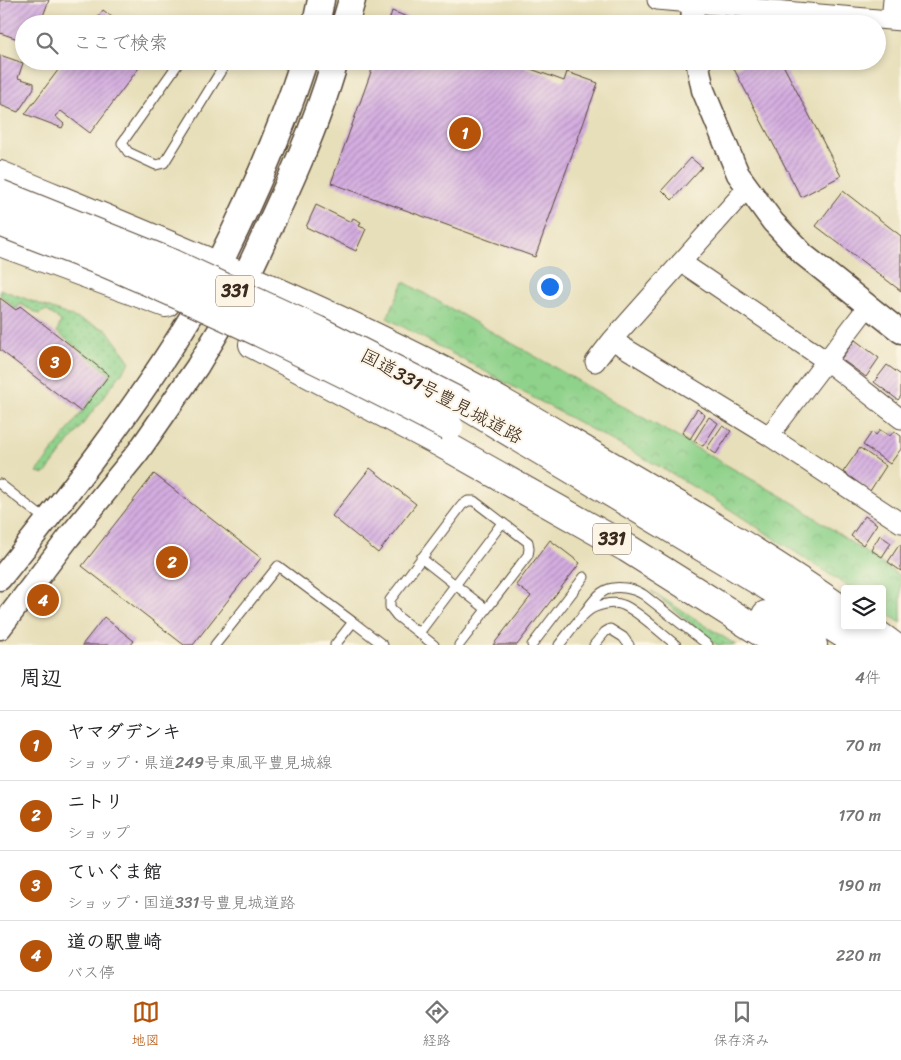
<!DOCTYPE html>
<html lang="ja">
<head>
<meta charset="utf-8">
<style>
  body { margin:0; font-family:Sriracha,"Klee One",sans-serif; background:#f2f2f2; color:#202124 }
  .controls { position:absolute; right:15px; bottom:15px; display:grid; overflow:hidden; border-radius:5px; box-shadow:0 2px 8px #0003 }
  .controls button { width:45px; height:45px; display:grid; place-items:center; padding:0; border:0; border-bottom:1px solid #e0e0e0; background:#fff; color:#202124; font:25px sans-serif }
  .you { position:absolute; left:549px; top:286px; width:18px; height:18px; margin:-12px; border:4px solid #fff; border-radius:50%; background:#1a73e8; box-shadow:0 0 0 8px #1a73e833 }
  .badge { display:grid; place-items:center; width:32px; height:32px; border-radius:50%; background:#b45309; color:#fff; font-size:16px; font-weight:700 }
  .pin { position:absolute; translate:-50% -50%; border:2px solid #fff; box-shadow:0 1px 5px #0006 }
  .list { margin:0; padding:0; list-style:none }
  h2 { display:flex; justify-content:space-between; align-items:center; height:65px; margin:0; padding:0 20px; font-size:21px }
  h2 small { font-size:16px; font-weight:400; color:#757577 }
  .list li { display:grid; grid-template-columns:32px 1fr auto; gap:15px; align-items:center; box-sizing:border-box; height:70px; padding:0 20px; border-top:1px solid #e0e0e0 }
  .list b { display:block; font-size:19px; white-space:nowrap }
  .list p { margin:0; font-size:16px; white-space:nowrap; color:#757577 }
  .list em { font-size:16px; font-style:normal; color:#757577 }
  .icon { flex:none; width:28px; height:28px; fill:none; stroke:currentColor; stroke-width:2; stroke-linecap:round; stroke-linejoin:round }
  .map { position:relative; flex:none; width:901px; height:645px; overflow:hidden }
  .search { position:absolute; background:#fff; box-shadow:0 2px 8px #0003; left:15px; right:15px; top:15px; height:55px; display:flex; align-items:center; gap:12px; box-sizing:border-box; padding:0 18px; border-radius:28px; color:#757577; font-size:19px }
  .sheet { height:345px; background:#fff }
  nav { display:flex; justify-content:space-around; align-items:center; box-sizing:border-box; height:70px; border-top:1px solid #e0e0e0; background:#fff; font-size:14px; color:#757577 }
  nav a { display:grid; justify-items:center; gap:2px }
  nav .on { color:#b45309 }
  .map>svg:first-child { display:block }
</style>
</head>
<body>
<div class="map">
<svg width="901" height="645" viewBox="0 0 901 645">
  <defs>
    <pattern id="grass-dots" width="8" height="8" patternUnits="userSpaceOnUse" patternTransform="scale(1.25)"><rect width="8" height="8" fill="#8fd28b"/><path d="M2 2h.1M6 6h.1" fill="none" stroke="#7cb478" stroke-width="1.8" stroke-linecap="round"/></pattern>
    <pattern id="park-crowns" width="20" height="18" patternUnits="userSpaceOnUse" patternTransform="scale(1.25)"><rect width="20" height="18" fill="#8fd28b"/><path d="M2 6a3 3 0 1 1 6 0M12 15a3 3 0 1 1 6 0" fill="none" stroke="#7cb478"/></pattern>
    <pattern id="building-hatch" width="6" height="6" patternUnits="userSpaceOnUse" patternTransform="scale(1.25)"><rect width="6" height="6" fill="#d4ade1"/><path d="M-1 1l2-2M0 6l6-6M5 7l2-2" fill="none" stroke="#ad8db6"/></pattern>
  </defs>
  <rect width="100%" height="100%" fill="#fcf5e5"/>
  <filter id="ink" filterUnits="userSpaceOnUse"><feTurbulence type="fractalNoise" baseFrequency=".02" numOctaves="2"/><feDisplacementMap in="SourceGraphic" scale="10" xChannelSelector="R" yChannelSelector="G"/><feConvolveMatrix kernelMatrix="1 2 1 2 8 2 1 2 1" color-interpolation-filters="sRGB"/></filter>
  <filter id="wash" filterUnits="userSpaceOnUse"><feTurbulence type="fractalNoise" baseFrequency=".0096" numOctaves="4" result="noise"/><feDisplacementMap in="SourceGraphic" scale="20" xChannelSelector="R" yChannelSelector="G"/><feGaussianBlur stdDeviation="1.12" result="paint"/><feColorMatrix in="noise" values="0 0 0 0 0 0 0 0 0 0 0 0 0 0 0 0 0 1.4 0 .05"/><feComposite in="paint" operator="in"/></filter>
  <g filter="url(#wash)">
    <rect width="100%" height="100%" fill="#e7dfba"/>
    <path fill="url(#grass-dots)" stroke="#657e54" d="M0 289 107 330 130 362 45 474 37 472 110 374 57 332 61 321 46 310 39 314 20 304 16 309 0 295Z
      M651 591 736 645H717Z"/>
    <path fill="url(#park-crowns)" stroke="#657e54" d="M404 282 797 505 901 577V623L882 610V589H852L720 503 664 469 387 318Z"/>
    <g id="blocks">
      <path fill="url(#building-hatch)" d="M0 0H49L40 24H24V41L0 33Z
        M103 10 121 24H93Z
        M392 11 425 24H388Z
        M0 55 23 63 18 78 34 83V88L18 112 0 105Z
        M65 61H144L90 133 61 111 55 116 64 124 62 128 25 114Z
        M375 61H509L564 81 567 72 598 83 535 257 331 183Z
        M750 61H781L841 176 801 197 734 69Z
        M691 158 702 167 672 200 662 190Z
        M843 191 901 236V291L816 226Z
        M316 205 351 222 353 218 361 222 359 226 366 229 356 251 306 227Z
        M0 298 16 310 20 306 109 375 81 412 0 350Z
        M855 340 879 358 866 377 841 359Z
        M887 365 901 375V396L898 400 874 382Z
        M697 409 705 415 690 439 682 433Z
        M709 417 718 423 703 446 694 441Z
        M722 426 731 431 716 454 707 448Z
        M880 430 890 436 894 431 901 436V449L890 464 863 445 872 432 876 435Z
        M860 448 886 466 870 491 843 472Z
        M370 468 416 504 378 553 332 516Z
        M154 474 261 558 193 645H184L82 566Z
        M865 516 877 524 863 545 851 536Z
        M880 535 891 543 882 557 871 550Z
        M550 540 580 563 517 645H493L531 596 516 585Z
        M899 545 901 546V571L888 562Z
        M104 617 134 641 131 645H82Z"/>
    </g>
  </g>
  <g filter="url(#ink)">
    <use href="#blocks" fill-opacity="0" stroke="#554535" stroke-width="1"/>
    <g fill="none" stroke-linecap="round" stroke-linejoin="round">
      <g stroke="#554535" stroke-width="11">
        <path id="service" d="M180 61 122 143 128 152 156 165 164 163 227 61
          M280 61 299 68
          M0 484 46 520
          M421 558 486 609
          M580 619C593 602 600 584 625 588 632 589 638 591 644 595L708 645
          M353 622 383 645
          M419 633 502 523
          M215 645 278 566 353 622 335 645
          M434 645 397 616 390 607V600L462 505 468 501H474L528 542 529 549 528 555 459 645
          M532 645 584 577
          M559 645C568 634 576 621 587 612 595 605 613 601 623 605 637 610 663 635 676 645
          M594 645 605 632 610 629 623 637 629 645"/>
      </g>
      <g stroke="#554535" stroke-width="21">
        <path id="minor" d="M657 0 901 21
          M891 20 893 0
          M681 262 825 360 901 419
          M612 340 769 436 901 523
          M595 362 612 340 748 187
          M769 436 868 306"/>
      </g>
      <g stroke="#554535" stroke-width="25">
        <path id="tertiary" d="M692 0 693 24
          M697 61 703 90 738 174 773 222 804 255 901 332
          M0 579C68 494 136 408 192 315
          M0 628 69 537 138 452 197 367 221 327"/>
      </g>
      <g stroke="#554535" stroke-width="29">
        <path id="secondary" d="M316 24 321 0
          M345 24 352 0
          M208 285C245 213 279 138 304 61
          M236 298C271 222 312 142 335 61"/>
      </g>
      <g stroke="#554535" stroke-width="30">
        <path id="trunk" d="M0 175C159 241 320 305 472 386 516 409 558 435 601 460 683 508 767 557 845 612
          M0 242 166 303
          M253 344 439 442 627 548 781 645
          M463 404 769 587 861 645
          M766 615 813 645
          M866 626 892 645"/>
      </g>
      <use href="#service" stroke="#fff" stroke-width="9"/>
      <use href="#minor" stroke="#fff" stroke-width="19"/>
      <use href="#tertiary" stroke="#fff" stroke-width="22"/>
      <use href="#secondary" stroke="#fff" stroke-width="26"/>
      <use href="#trunk" stroke="#fff" stroke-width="28"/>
      <g stroke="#554535" stroke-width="30" stroke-linecap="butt">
        <path id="trunk-bridge" d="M0 194 174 264 317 330 463 404
          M0 222C37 237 73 250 110 265 225 314 338 369 449 427"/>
      </g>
      <use href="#trunk-bridge" stroke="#fff" stroke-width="28"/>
    </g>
  </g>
  <g text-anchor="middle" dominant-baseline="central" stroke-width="4" stroke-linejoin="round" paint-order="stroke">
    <g fill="#fcf5e5" stroke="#75675a" stroke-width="1">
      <rect x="216" y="275.5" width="38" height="31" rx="4"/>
      <rect x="593" y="523.5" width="38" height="31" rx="4"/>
    </g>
    <g font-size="18" font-weight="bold" fill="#3b2a1e">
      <text x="235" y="291">331</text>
      <text x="612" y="539">331</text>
    </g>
    <g font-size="19" fill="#3b2a1e" stroke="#fcf5e5">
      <text transform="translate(442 396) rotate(28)">国道331号豊見城道路</text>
    </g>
  </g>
</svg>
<div class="controls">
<button><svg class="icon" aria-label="layers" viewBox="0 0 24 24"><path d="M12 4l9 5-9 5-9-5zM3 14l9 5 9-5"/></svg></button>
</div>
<div class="you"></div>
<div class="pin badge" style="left:465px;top:133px">1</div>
<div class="pin badge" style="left:172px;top:562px">2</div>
<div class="pin badge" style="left:55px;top:362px">3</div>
<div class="pin badge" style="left:43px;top:600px">4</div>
<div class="search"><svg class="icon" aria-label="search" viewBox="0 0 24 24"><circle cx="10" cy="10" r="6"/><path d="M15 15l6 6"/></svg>ここで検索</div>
</div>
<section class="sheet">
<h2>周辺<small>4件</small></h2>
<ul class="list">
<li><span class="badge">1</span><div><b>ヤマダデンキ</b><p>ショップ · 県道249号東風平豊見城線</p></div><em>70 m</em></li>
<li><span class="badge">2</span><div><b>ニトリ</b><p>ショップ</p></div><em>170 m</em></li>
<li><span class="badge">3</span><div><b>ていぐま館</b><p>ショップ · 国道331号豊見城道路</p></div><em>190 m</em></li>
<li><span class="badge">4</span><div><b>道の駅豊崎</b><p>バス停</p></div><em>220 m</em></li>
</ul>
</section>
<nav>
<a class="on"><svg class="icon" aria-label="map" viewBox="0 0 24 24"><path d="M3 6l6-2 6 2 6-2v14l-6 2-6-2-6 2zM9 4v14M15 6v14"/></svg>地図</a>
<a><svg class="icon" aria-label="directions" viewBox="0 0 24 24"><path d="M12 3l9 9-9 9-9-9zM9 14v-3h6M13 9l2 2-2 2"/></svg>経路</a>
<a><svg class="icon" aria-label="saved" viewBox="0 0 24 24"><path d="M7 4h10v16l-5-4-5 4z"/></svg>保存済み</a>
</nav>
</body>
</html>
